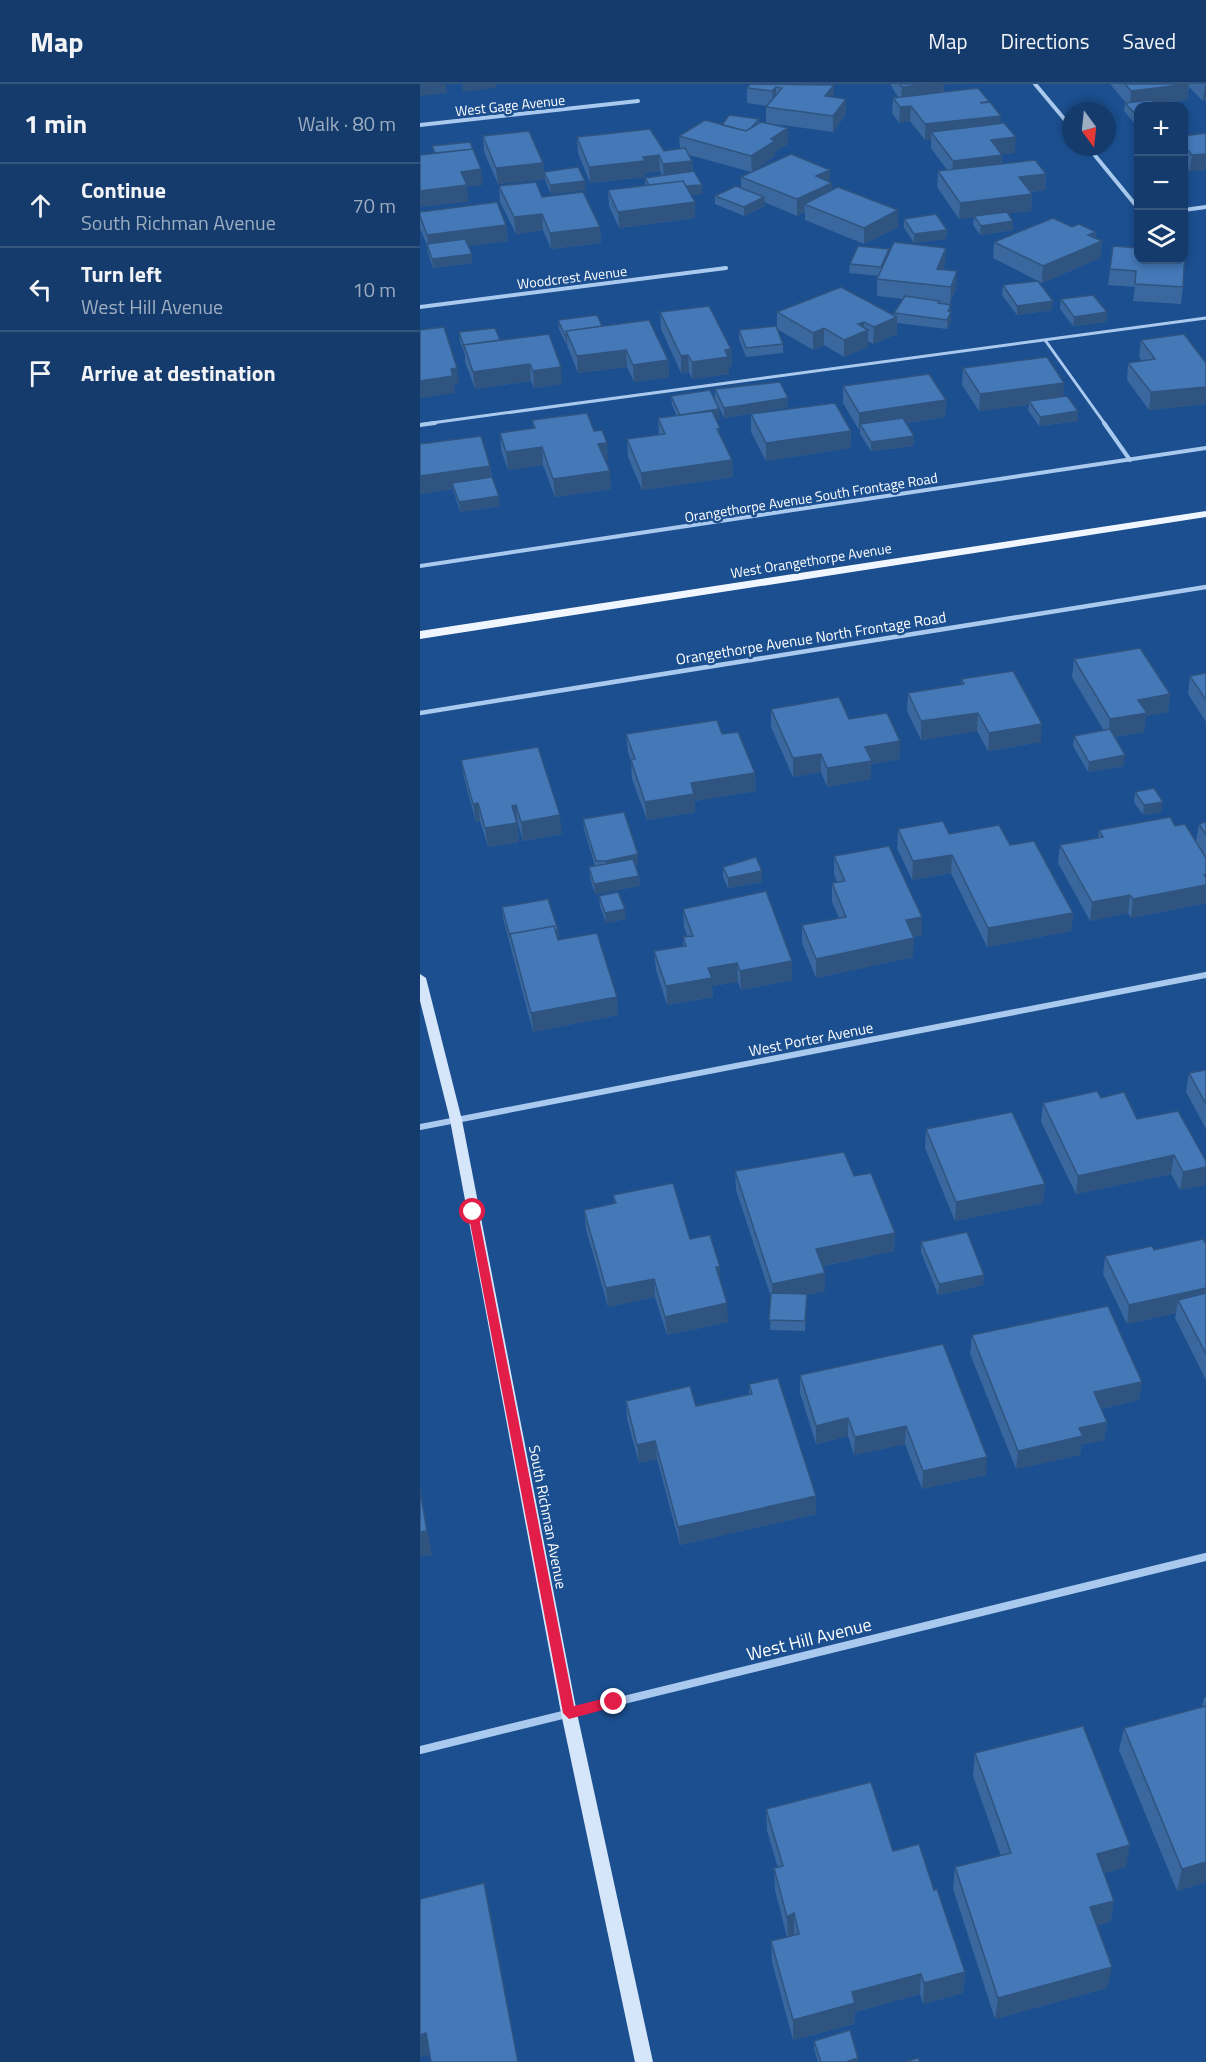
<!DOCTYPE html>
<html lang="en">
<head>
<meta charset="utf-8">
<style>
  body { margin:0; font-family:"Titillium Web",sans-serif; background:#1d4271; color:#f1f3f6 }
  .controls { position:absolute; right:18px; top:18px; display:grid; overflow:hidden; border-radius:12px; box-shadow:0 3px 9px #0003 }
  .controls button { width:54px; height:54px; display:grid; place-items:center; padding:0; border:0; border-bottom:2px solid #33557e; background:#143b6b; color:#f1f3f6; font:30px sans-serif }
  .compass { position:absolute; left:642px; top:18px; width:54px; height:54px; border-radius:50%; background:#143b6b; box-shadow:0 3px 9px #0003; rotate:165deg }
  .stop { position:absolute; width:18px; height:18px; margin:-14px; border:4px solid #e11d48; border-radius:50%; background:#fff }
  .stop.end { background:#e11d48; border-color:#fff; box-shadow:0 2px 6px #0008 }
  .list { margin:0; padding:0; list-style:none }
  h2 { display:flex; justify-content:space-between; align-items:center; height:78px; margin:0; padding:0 24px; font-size:26px }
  h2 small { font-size:20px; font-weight:400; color:#9dadc1 }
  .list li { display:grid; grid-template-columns:39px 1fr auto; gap:18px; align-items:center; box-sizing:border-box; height:84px; padding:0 24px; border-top:2px solid #33557e }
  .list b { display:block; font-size:22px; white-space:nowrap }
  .list p { margin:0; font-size:20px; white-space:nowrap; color:#9dadc1 }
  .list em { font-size:20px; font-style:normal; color:#9dadc1 }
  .icon { flex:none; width:33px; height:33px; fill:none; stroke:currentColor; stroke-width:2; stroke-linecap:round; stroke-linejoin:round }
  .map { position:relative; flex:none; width:786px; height:1978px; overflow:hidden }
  header { display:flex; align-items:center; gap:36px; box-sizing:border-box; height:84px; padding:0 30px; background:#143b6b; border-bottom:2px solid #33557e }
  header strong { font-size:28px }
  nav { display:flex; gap:33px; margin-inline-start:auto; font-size:21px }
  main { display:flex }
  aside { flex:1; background:#143b6b }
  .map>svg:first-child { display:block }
</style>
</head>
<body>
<header>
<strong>Map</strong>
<nav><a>Map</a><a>Directions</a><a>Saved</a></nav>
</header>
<main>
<aside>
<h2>1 min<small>Walk · 80 m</small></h2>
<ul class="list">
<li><svg class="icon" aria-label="ahead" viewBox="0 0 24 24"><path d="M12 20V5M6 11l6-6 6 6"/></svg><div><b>Continue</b><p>South Richman Avenue</p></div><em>70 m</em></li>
<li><svg class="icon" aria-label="left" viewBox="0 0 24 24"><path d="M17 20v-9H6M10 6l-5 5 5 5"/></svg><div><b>Turn left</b><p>West Hill Avenue</p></div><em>10 m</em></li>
<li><svg class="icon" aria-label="arrive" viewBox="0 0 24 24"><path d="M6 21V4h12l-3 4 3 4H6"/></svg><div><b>Arrive at destination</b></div></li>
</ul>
</aside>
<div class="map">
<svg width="786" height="1978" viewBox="0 0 786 1978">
  <rect width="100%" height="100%" fill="#1b4f8f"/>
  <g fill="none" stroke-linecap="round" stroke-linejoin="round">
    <path stroke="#a9c9ee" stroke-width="3" d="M625 256 685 340
      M4 340 786 234"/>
    <path stroke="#a9c9ee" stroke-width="4" d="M684 339 710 376
      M0 341 15 339
      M0 482 786 364"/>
    <path stroke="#a9c9ee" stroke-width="4" d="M615 0 651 43
      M0 41 218 17
      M668 63 718 124
      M764 126 786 123
      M0 223 306 184"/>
    <path stroke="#a9c9ee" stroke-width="4.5" d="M0 629 786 503"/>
    <path stroke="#a9c9ee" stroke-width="6" d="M0 1043 786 891"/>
    <path stroke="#a9c9ee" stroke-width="8" d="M0 1666 786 1473"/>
    <path fill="#d6e6fa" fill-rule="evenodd" d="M0 890 6 894 42 1036 157 1629 233 1978H215L141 1629 30 1036 0 917Z"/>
    <path fill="#f0f6ff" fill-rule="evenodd" d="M786 427V433L0 555V547Z"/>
  </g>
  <path fill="#3a679d" d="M409 0 414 13 426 15V30L413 48 347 39 368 44V60L355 68V72L333 87 410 86V98L412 107 478 126V143L444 160 385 136V128L377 132 344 118 345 122 324 132 295 120V112L321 104V93L331 88 269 71 272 77 273 88 283 110 271 111 275 118V134L199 144 189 122 188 106 225 101V94L242 91 240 87 225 89V93L170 99 158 69 157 53 244 67 260 65 259 52 302 41 339 35V39H346V23L347 22 327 19V4Z
    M470 0H532L524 1V8L569 17 568 19 580 40 595 69 582 70V80L626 90 625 106 610 108 612 110 611 127 588 129 593 146 560 151 553 141 554 133 539 135 517 103 518 87 527 86 511 64V55L505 56 490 37 479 39 472 29 473 14 478 13Z
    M690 0H786L783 17 769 3 767 16 718 22V45V41L717 42 704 27 705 19H706Z
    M786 49 770 87 764 80V52Z
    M63 52 123 79 125 95 78 100 64 68Z
    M124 88 166 106 131 110 125 96Z
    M79 102 122 113 180 143 181 159 131 165 123 146 96 150 80 118Z
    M0 128 86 141 88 157 48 162 52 170V179L13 184 8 169 7 161 0 144Z
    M484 135 527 146 526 155 494 159 484 144Z
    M652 143 676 148 675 154 682 157 680 174 622 199 573 174 574 158Z
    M693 162 763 203 761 220 713 217 715 203 688 201Z
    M526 164 525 180 523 186 536 204 530 220 519 219 531 221V237L527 245 477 239V250L453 260 448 257V263L424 273 404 261 393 266 357 245V228L474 232V229L483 215 457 212V195L459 192 429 189 430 180 469 170Z
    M583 201 632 226 597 231 582 211Z
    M641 215 687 228 686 238 653 242 640 225Z
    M240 228 311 265 312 282 309 283V290L272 295 269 288 261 289 241 245Z
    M138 236 182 242 248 276 249 293 214 298 207 283 158 289 148 264 147 260H146L139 245Z
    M319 246 363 260V269L326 273 319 255Z
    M39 248 80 256 142 300 114 304 111 297 55 305 45 278V271L40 258Z
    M721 256 786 279V320L729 326 707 296 708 279 722 277 719 273Z
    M543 284 643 312 658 327V337L619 342 608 326 609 321 559 327 542 301Z
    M423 302 526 316 525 333 486 339 494 352 493 362 451 367 440 350V346H439L423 319Z
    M295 305 368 314V323L304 334 295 315Z
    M251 312 300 335H296L300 351 312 376 313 393 222 406 208 373 207 355 239 351 238 334 257 332 252 321Z
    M331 330 431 347 430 364 346 377 331 348Z
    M112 336 174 347 188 376H185L191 405 135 413 123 381 88 386 81 366 80 349 113 344Z
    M0 360 70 382 72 393 80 422 40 428 33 405 0 410Z
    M654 575 750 610 748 628 726 632 724 648 694 653 704 682 668 688 653 662 654 652 684 647 652 593Z
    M786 589V638L768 610 770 592Z
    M541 595 621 658 568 667 557 647 501 656 487 627 488 609 541 601Z
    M351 625 429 635 480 657V675L451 680V695L407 703 401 688 373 693 351 643Z
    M206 650H302L335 689 336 707 275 717V728L227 736 212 695 211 678 208 668Z
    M41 676 142 750 103 757 98 740H97L99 758 68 763 60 737 56 738 44 694Z
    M715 708 741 728 723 731 714 718Z
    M163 735 218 780 215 781 219 792 220 802 175 810 170 794 169 783 175 782 164 745Z
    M786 738V819L711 834 708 829 670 837 638 779 640 761 678 754 679 746 755 742 776 758 779 740Z
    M478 745 529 750 653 829 651 847 567 863 531 789 492 796 477 764Z
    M414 772 502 851 493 853V873L396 894 382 859V841L419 834 412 818V799L417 798 414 790Z
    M303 783 342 798 308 804 303 793Z
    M179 812 206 835 186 839 180 822Z
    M82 823 138 846 139 856 197 913 198 931 113 948 83 834Z
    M263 825 372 877V896L321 906 318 898 292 902 293 913 247 921 236 886 234 867 263 862V853L267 852 264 843Z
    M786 986V1045L766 1008 769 989Z
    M681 1014 717 1035 785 1101 760 1106 751 1090 656 1110 621 1038 623 1019Z
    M506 1045 623 1119 535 1137 505 1064Z
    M315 1087 434 1092 475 1149 474 1167 403 1182 405 1189V1207L387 1211 385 1247 350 1246 351 1213 316 1106Z
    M193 1111 270 1155 308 1238 247 1251 235 1213 188 1223 166 1145 164 1126 194 1119Z
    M501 1158 564 1191 563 1201 518 1211 501 1168Z
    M786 1160V1296L755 1234 756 1229 707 1240 683 1190 685 1172Z
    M552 1251 719 1316 681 1325 687 1338 684 1356 661 1361 660 1371 596 1385 550 1270Z
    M523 1260 566 1391 502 1405 485 1360 434 1371 428 1352 396 1360 380 1309V1291Z
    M329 1300 396 1412V1430L260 1461 237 1375 219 1379 207 1335 206 1317 276 1322 329 1311Z
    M786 1613V1798L757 1807 699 1666 704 1644 782 1623 784 1614Z
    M555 1669 706 1783 684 1789 694 1817 690 1838 676 1842 687 1904 575 1935 533 1805 535 1783 581 1772 553 1692Z
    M346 1725 473 1767 514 1806 545 1888 543 1909 503 1920 500 1910 435 1928 434 1940 373 1956 352 1878 351 1857 367 1853 355 1806 354 1784H358L347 1747Z
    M394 1957 438 1974V1978H398L394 1965Z"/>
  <path fill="#305480" d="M0 0H26L27 9 0 12Z
    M42 0H76V4L43 8Z
    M508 0H532L524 1 523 14 481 18 482 3Z
    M769 0 767 16 710 22 711 7Z
    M414 1V16L405 12Z
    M785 2H786V17H783Z
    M356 3V19L353 23 352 7Z
    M426 15V30L413 48V32Z
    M569 17 568 33 581 32 580 48H511V55L505 56V40Z
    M491 22 490 37 479 39 480 23Z
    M368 44V60L355 68V72L332 88 331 72 351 55Z
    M596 53 595 69 570 72 571 56Z
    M786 70V86L770 87 772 71Z
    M239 71 240 87 225 89V93L170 99 169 83 223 73Z
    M582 71 581 87 532 93 533 77Z
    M272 77 273 93 244 96 243 80Z
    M123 79 125 95 78 100 76 84Z
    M61 85 63 101 47 103 49 118 0 123V107L41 88Z
    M410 86V100L412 99V115L384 120 385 128 377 132V115L396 92Z
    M626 90 625 106 598 109 599 93Z
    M165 97 166 106 131 110 130 101Z
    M282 101 283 110 232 115V106Z
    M612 110 611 127 539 135 540 119Z
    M344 113 345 122 324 132V123Z
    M275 118V134L199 144 198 128Z
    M478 126V143L444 160V144Z
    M122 130 123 146 96 150 94 133Z
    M593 137V146L560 151 561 142Z
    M86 141 88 157 9 167 7 151Z
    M180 143 181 159 131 165 130 149Z
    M527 146 526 155 494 159V150Z
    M676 148 674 160 682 157 680 174 622 199 623 182 668 151Z
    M526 164 525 180 516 202 517 185Z
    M469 165V174L461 192V183Z
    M52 170V179L13 184 12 175Z
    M537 187 536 204 530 220 531 203Z
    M633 217 632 226 597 231V222Z
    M531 221V237L527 245 528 227Z
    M687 228 686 238 653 242 654 233Z
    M477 233V250L453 260 454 243Z
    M444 238V248L448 246V263L424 273V256L438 240Z
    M404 244V261L393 266V249Z
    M147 250V260H146L145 251Z
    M311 265 312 282 309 283V290L272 295V278L305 266Z
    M206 266 207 283 158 289 157 272Z
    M268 271 269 288 261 289V272Z
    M248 276 249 293 214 298 213 281Z
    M110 280 111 297 55 305 53 288Z
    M141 283 142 300 114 304 113 287Z
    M37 284 39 301H34L35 309 0 314V297L31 285Z
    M644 299 643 316 609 317V321L559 327 560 310Z
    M786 303V320L729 326 731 308Z
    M368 314V323L304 334V324Z
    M526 316 525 333 443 345 440 340V346H439V329Z
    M299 325 300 335 261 340 260 331Z
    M658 327V337L619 342 620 333Z
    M431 347 430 364 346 377V359Z
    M494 352 493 362 451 367V358Z
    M187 359 188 376 180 377 178 360Z
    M122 363 123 381 88 386 86 368Z
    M312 376 313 393 222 406 221 389Z
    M70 382 72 400 32 399 33 405 0 410V392Z
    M190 387 191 405 135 413 133 395Z
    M79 412 80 422 40 428 39 418Z
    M750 610 748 628 726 632 724 648 688 654 690 635 718 616Z
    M558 629 557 647 501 656V637Z
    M622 640 621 658 568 667 569 649Z
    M480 657V675L451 680V695L407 703V684L445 663Z
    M401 670V688L373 693V674Z
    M705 671 704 682 668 688 669 678Z
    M335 689 336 707 275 717V728L227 736 225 718 271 699Z
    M743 718 741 728 723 731 724 721Z
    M58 719 60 737 56 738 53 720Z
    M96 721 99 758 68 763 65 744 92 722Z
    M140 731 142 750 103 757 101 738Z
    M218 770V780L187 787 186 777Z
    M532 771 531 789 492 796 493 777Z
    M342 787V798L308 804V794Z
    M786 791V819L711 834 713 815Z
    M219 792 220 802 175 810 174 800Z
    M710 811 708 829 670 837 672 818Z
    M205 825 206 835 186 839 185 829Z
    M653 829 651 847 567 863 568 844Z
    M502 833V851L485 855 486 836Z
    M138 846 139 856 91 855Z
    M494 854 493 873 396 894V875Z
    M372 877V896L321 906 320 887Z
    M317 879 318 898 292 902 293 913 247 921 246 902 288 884Z
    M197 913 198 931 113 948 111 929Z
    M754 1071 751 1090 656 1110 658 1092Z
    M786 1083 785 1101 760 1106 763 1088Z
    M625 1100 623 1119 535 1137 536 1118Z
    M475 1149 474 1167 396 1183V1165Z
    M296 1183H300L301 1201Z
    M405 1189V1207L387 1211 385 1247V1237L352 1218V1200Z
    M564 1191 563 1201 518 1211 519 1200Z
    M234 1195 235 1213 188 1223 186 1204Z
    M786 1204V1222L758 1216 756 1229 707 1240 709 1221Z
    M307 1219 308 1238 247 1251 245 1233Z
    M722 1298 719 1316 672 1327 674 1308Z
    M428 1334V1352L396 1360V1342Z
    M687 1338 684 1356 661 1361 660 1371 596 1385 598 1367 659 1344Z
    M486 1342 485 1360 434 1371 435 1353Z
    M235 1357 237 1375 219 1379 217 1361Z
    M567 1373 566 1391 502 1405 503 1387Z
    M0 1403 12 1471 0 1473Z
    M396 1412V1430L260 1461 258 1443Z
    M710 1761 706 1783 673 1792 677 1770Z
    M786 1778V1798L757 1807 762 1785Z
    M64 1799 69 1820 98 1978Z
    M694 1817 690 1838 666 1845 670 1823Z
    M374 1829V1850L368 1854 367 1833Z
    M692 1883 687 1904 575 1935 578 1914Z
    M545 1888 543 1909 503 1920 504 1899Z
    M501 1890 500 1910 435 1928 434 1940 373 1956V1936L432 1908Z
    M6 1949 12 1970 0 1973V1951Z
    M438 1974V1978H426Z"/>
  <path fill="#4478b7" stroke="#305480" stroke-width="1.5" d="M330 0 414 1 405 12 426 15 413 32 346 23 362 4 356 3 352 7 327 4Z
    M480 0H508L482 3Z
    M705 0H769L711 7Z
    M558 4 569 17 560 19 570 18 581 32 505 40 491 22 480 23 473 14Z
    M731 16 738 22H718V33L705 19Z
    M309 31 339 35 331 44 326 47 302 41Z
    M285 36 326 47 341 38 368 44 351 55 355 57 331 72 259 52Z
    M584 39 596 53 571 56 582 71 533 77 511 48Z
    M230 45 244 67 265 64 272 77 243 80 239 71 223 73 225 77 169 83 157 53Z
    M109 47 123 79 76 84 63 52Z
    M786 49V70L772 71 764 62V52Z
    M50 58 55 70 53 65 15 69 12 62Z
    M53 65 61 85 41 88 47 101 0 107V71Z
    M371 70 410 86 396 92 412 99 377 115 321 93Z
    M615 76 626 90 599 93 612 110 540 119 518 87Z
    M158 83 165 97 130 101 124 88Z
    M274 87 282 101 266 102 263 97 229 101 225 94Z
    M263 97 275 118 198 128 188 106Z
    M116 98 122 113 163 108 180 143 130 149 122 130 94 133 79 102Z
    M316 102 344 113 324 123 295 112Z
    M418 103 478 126 444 144 384 120Z
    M77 118 86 141 7 151 0 132V128Z
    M587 128 593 137 561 142 554 132Z
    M516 130 527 146 494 150 484 135Z
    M633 134 652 143 659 140 676 148 668 151 682 157 623 182 574 158Z
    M45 155 52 170 12 175 7 160Z
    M474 158 526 164 517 185 537 187 531 203 457 195Z
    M438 162 469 165 461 183 430 180Z
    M693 162 718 164V176H764V168H765L763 203 715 200 716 187 690 185Z
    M618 197 633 217 597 222 583 201Z
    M421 203 477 233 454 243 444 238 438 240 448 246 424 256 404 244 393 249 357 228Z
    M673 211 687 228 654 233 641 215Z
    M485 212 519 217 518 219 531 221 528 227 531 228 527 236 474 229Z
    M289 222 311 265 305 266 308 273 272 278 268 271 261 272 240 228Z
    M177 231 182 242 146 247 147 250 145 251 138 236Z
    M229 236 248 276 213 281 206 266 157 272 146 247Z
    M356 242 363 260 326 264 319 246Z
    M24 243 37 284 31 285 33 292 0 297V246Z
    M75 244 80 256 44 261 45 266 39 248Z
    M129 250 141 283 113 287 110 280 53 288 44 261Z
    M764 250 786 279V303L731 308 708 279 735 275 721 256Z
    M627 273 644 299 560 310 543 284Z
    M509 290 526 316 439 329 423 302Z
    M360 298 368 314 304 324 295 305Z
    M290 306 299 325 260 331 251 312Z
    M647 312 658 327 620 333 609 317Z
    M415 319 431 347 346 359 331 330Z
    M292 327 300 344 297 345 312 376 221 389 207 355 245 350 238 334Z
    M167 329 174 347 182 346 187 359 178 360 190 387 133 395 122 363 86 368 80 349 115 344 112 336Z
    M483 334 494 352 451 358 440 340Z
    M61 352 70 382 0 392V360Z
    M72 393 79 412 39 418 32 399Z
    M720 564 750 610 718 616 727 629 690 635 654 575Z
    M593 587 622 640 569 649 558 629 501 637 488 609 544 600 541 595Z
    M786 589V616L770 592Z
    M419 613 429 635 467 629 480 657 445 663 452 677 407 684 401 670 373 674 351 625Z
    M297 636 302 650 318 648 335 689 271 699 274 710 225 718 211 676 215 675 206 650Z
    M690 645 705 671 669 678 654 652Z
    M118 663 140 731 101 738 96 721 92 722 97 739 65 744 58 719 53 720 41 676Z
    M734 704 743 718 724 721 715 708Z
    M204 728 218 770 186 777H176L163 735Z
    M750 733 755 742 765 740 786 774V791H784L786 794V801L713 815 710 811 672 818 640 761 683 753 679 746Z
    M523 737 529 750 579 741 590 761 614 757 653 829 568 844 532 771 493 777 478 745Z
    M786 738V751L779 740Z
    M469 762 502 833 486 836 494 854 396 875 382 841 426 833 412 799 425 797 414 772Z
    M336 773 342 787 308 794 303 783Z
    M213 775 219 792 174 800 169 783Z
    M346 807 372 877 320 887 317 879 288 884 292 894 246 902 234 867 266 862 263 853 273 852 263 825Z
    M198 808 205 825 185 829 179 812Z
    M128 815 138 846H135L134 842 90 850V853L82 823Z
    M134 842 138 856 177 849 197 913 111 929 90 850Z
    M786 986V1020L769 989Z
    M677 1007 681 1014 704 1008 717 1035 758 1027 786 1077V1083L763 1088 754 1071 658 1092 623 1019Z
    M592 1028 625 1100 536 1118 506 1045Z
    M424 1068 434 1092 451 1089 475 1149 396 1165 405 1189 352 1200 315 1087Z
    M253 1099 270 1155 290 1151 300 1183H296L307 1219 245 1233 234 1195 186 1204 164 1126 196 1119 193 1111Z
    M547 1148 564 1191 519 1200 501 1158Z
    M783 1155 786 1160V1204L709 1221 685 1172 732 1162 734 1166Z
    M351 1209 387 1210 385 1237 349 1236Z
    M786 1209V1270L758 1216Z
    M688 1222 722 1298 674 1308 687 1338 659 1344 663 1352 598 1367 552 1251Z
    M523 1260 567 1373 503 1387 486 1342 435 1353 428 1334 396 1342 380 1291Z
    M358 1294 396 1412 258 1443 235 1357 217 1361 206 1317 270 1302 276 1322 332 1310 329 1300Z
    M0 1407 7 1447 0 1448Z
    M786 1622V1778L762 1785 704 1644Z
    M663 1642 710 1761 677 1770 694 1817 670 1823 692 1883 578 1914 535 1783 591 1769 555 1669Z
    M451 1698 473 1767 499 1760 514 1806 517 1805 545 1888 504 1899 501 1890 432 1908 435 1919 373 1936 351 1857 379 1850 374 1829 367 1833 354 1784 363 1782 346 1725Z
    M64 1799 98 1978H11L6 1949 0 1951V1815Z
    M430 1946 438 1974 426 1978H401L394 1957Z
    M498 1974 500 1978H485Z"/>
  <path fill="#e11d48" d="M53 1124 58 1128 154 1622 194 1612 201 1618 194 1623 149 1635 143 1629 48 1128Z"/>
  <g text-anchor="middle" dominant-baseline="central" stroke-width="5" stroke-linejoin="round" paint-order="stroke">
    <g font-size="14" fill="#fff" stroke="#1b4f8f">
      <text transform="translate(90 21) rotate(-6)">West Gage Avenue</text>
      <text transform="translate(152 193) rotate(-7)">Woodcrest Avenue</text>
      <text transform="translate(391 413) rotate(-9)">Orangethorpe Avenue South Frontage Road</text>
      <text transform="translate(391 476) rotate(-9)">West Orangethorpe Avenue</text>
    </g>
    <g font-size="15" fill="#fff" stroke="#1b4f8f">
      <text transform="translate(391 554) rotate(-9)">Orangethorpe Avenue North Frontage Road</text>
      <text transform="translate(391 955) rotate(-11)">West Porter Avenue</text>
      <text transform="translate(128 1433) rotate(79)">South Richman Avenue</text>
    </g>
    <g font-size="18" fill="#fff" stroke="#1b4f8f">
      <text transform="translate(389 1555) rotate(-14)">West Hill Avenue</text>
    </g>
  </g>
</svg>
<div class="controls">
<button>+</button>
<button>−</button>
<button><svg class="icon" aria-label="layers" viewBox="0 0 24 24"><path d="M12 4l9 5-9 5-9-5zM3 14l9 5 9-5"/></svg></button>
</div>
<svg class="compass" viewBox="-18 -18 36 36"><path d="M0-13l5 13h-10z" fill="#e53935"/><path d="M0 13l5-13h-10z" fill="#9dadc1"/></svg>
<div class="stop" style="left:53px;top:1128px"></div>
<div class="stop end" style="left:194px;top:1618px"></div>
</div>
</main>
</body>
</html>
